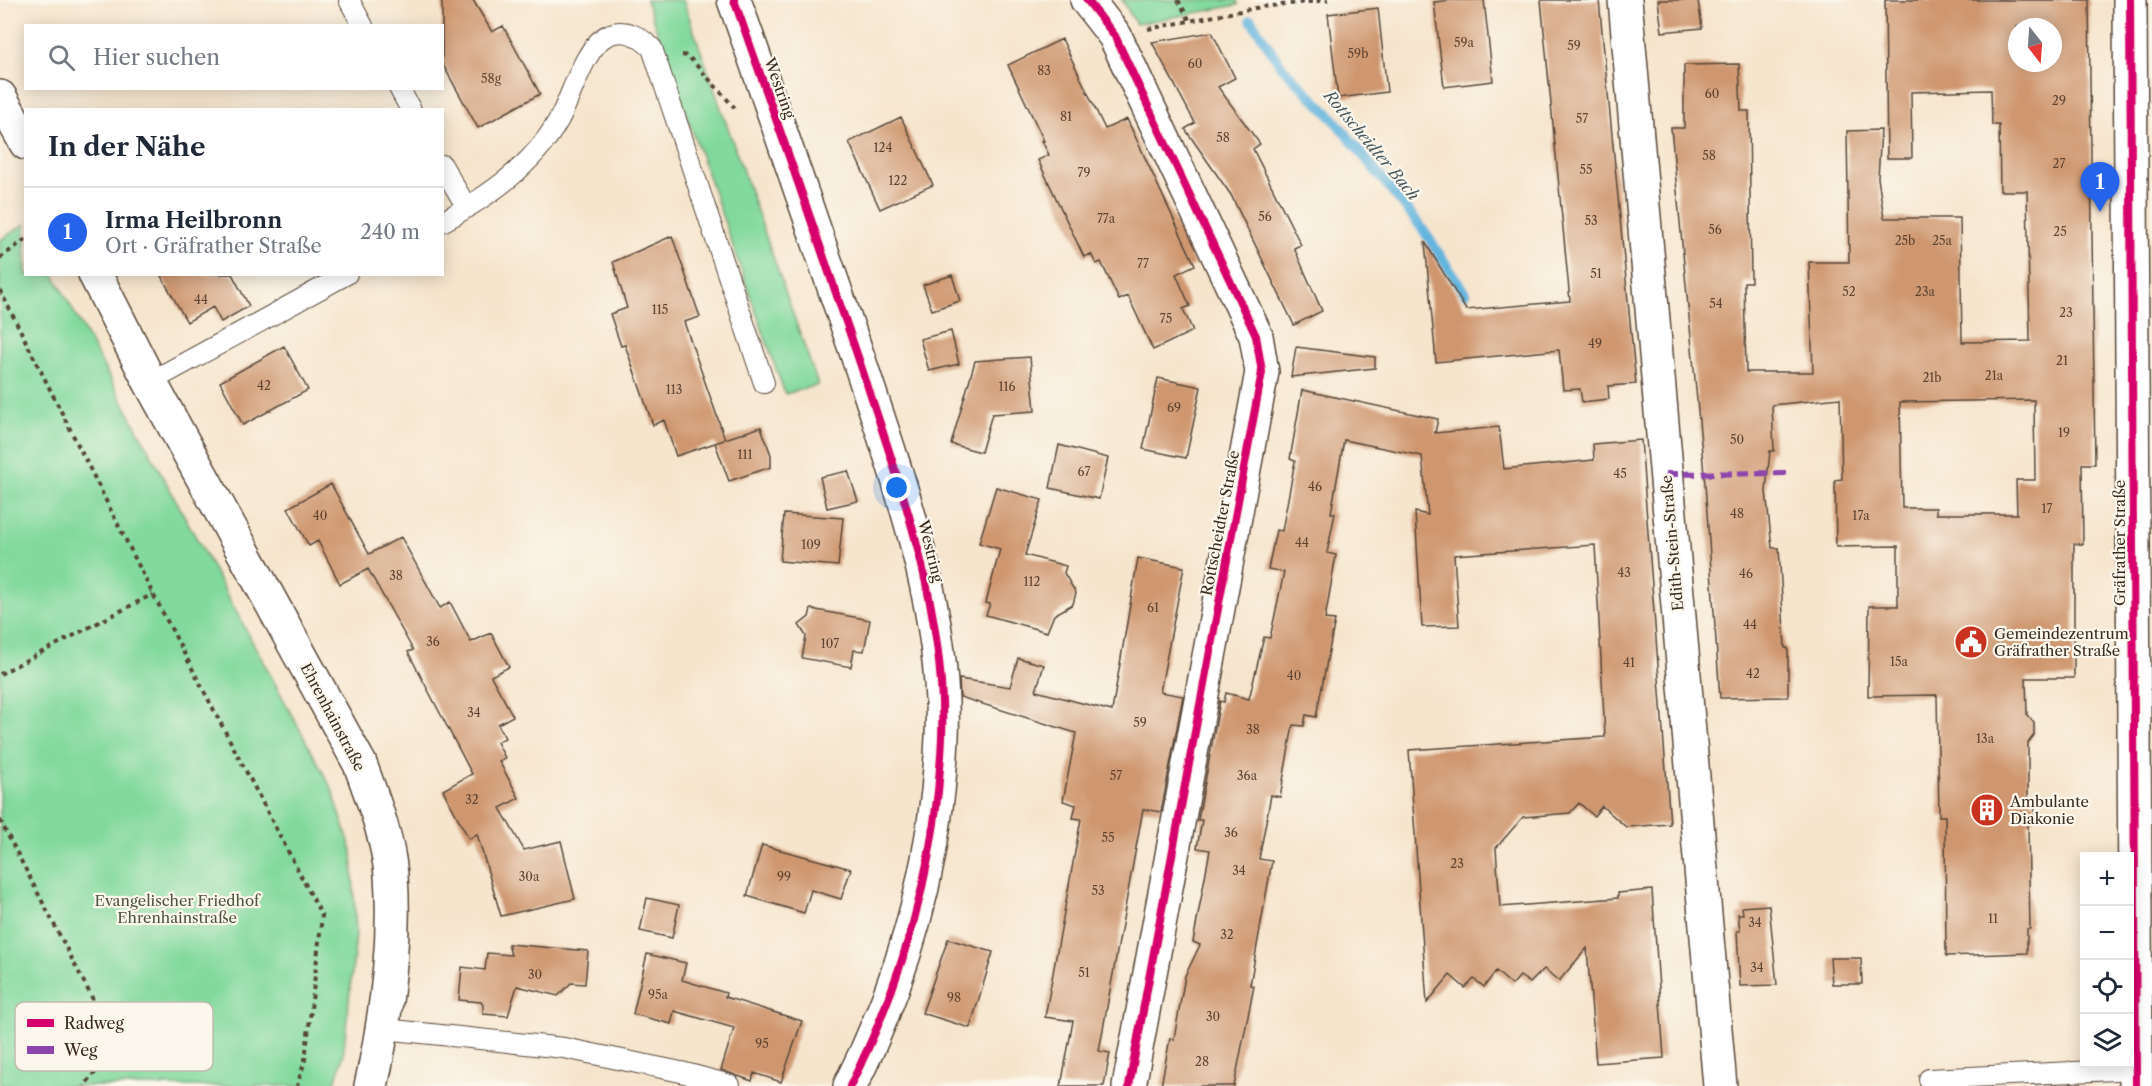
<!DOCTYPE html>
<html lang="de">
<head>
<meta charset="utf-8">
<style>
  body { margin:0; font-family:"Libre Caslon Text",serif; background:#f6f6f7; color:#1f2937 }
  .controls { position:absolute; right:18px; bottom:18px; display:grid; overflow:hidden; border-radius:0px; box-shadow:0 3px 15px #0003 }
  .controls button { width:54px; height:54px; display:grid; place-items:center; padding:0; border:0; border-bottom:2px solid #e0e1e3; background:#fff; color:#1f2937; font:30px sans-serif }
  .compass { position:absolute; left:2008px; top:18px; width:54px; height:54px; border-radius:50%; background:#fff; box-shadow:0 3px 15px #0003; rotate:163deg }
  .you { position:absolute; left:897px; top:488px; width:21px; height:21px; margin:-15px; border:4px solid #fff; border-radius:50%; background:#1a73e8; box-shadow:0 0 0 9px #1a73e833 }
  .badge { display:grid; place-items:center; width:39px; height:39px; border-radius:50%; background:#2563eb; color:#fff; font-size:20px; font-weight:700 }
  .pin { position:absolute; translate:-50% -50px; filter:drop-shadow(0 2px 3px #0008) }
  .pin::after { content:''; position:absolute; top:32px; width:21px; height:18px; background:inherit; clip-path:polygon(0 0,100% 0,50% 100%) }
  .list { margin:0; padding:0; list-style:none }
  h2 { display:flex; justify-content:space-between; align-items:center; height:78px; margin:0; padding:0 24px; font-size:26px }
  h2 small { font-size:20px; font-weight:400; color:#747a83 }
  .list li { display:grid; grid-template-columns:39px 1fr auto; gap:18px; align-items:center; box-sizing:border-box; height:90px; padding:0 24px; border-top:2px solid #e0e1e3 }
  .list b { display:block; font-size:22px; white-space:nowrap }
  .list p { margin:0; font-size:20px; white-space:nowrap; color:#747a83 }
  .list em { font-size:20px; font-style:normal; color:#747a83 }
  .icon { flex:none; width:33px; height:33px; fill:none; stroke:currentColor; stroke-width:2; stroke-linecap:round; stroke-linejoin:round }
  .map { position:relative; flex:none; width:2152px; height:1086px; overflow:hidden }
  .search { position:absolute; background:#fff; box-shadow:0 3px 15px #0003; left:24px; top:24px; width:420px; height:66px; display:flex; align-items:center; gap:15px; box-sizing:border-box; padding:0 21px; border-radius:0px; color:#747a83; font-size:22px }
  .panel { position:absolute; background:#fff; box-shadow:0 3px 15px #0003; left:24px; top:108px; width:420px; height:168px; border-radius:0px }
  .map>svg:first-child { display:block }
</style>
</head>
<body>
<div class="map">
<svg width="2152" height="1086" viewBox="0 0 2152 1086">
  <rect width="100%" height="100%" fill="#fbf7ec"/>
  <filter id="ink" filterUnits="userSpaceOnUse"><feTurbulence type="fractalNoise" baseFrequency=".0167" numOctaves="2"/><feDisplacementMap in="SourceGraphic" scale="12" xChannelSelector="R" yChannelSelector="G"/><feConvolveMatrix kernelMatrix="1 2 1 2 8 2 1 2 1" color-interpolation-filters="sRGB"/></filter>
  <filter id="wash" filterUnits="userSpaceOnUse"><feTurbulence type="fractalNoise" baseFrequency=".008" numOctaves="4" result="noise"/><feDisplacementMap in="SourceGraphic" scale="24" xChannelSelector="R" yChannelSelector="G"/><feGaussianBlur stdDeviation="1.35" result="paint"/><feColorMatrix in="noise" values="0 0 0 0 0 0 0 0 0 0 0 0 0 0 0 0 0 1.4 0 .05"/><feComposite in="paint" operator="in"/></filter>
  <g filter="url(#wash)">
    <rect width="100%" height="100%" fill="#f6e5cd"/>
    <path fill="#82d99d" stroke="#5e825e" stroke-width="1.5" d="M646 0H683L818 385 785 394Z
      M1122 0H1237L1238 5 1136 24Z
      M25 224 26 274 54 275 332 789 352 851 356 935 343 1056 334 1086H0V240Z"/>
    <g fill="none" stroke-linecap="round" stroke-linejoin="round">
      <path stroke="#63b5de" stroke-width="10" d="M1251 20 1282 67 1332 117 1422 228 1465 293"/>
    </g>
    <g id="blocks">
      <path fill="#cf976f" fill-rule="evenodd" d="M442 0H473L492 32 503 26 540 94 478 128 442 63Z
        M1453 0H1484L1493 81 1444 87 1434 2Z
        M1541 0H1599L1636 384 1608 386 1609 399 1582 402 1580 389 1563 390 1559 350 1436 362 1425 242 1466 310 1570 301Z
        M1658 0H1698L1702 28 1662 32Z
        M1885 0H2089L2095 464H2082L2083 544H2074V678H2026L2027 715 2034 723V735L2028 743V797L2035 804V817L2028 825 2030 929H2027V953L1946 956 1945 816H1939L1937 695 1868 696 1869 606H1898V546L1836 547 1835 480 1842 479 1840 398 1772 405 1774 451H1770L1766 491 1772 548H1779L1785 648H1788V697L1720 698 1705 484 1671 128H1684V65L1739 64 1741 111H1749L1751 282H1744L1746 372H1813L1809 262H1849L1847 131 1881 130 1878 178 1884 218H1960L1962 342 2030 341 2027 191H2000L1999 125H1992L1991 90 1911 92 1912 158H1887ZM2017 27H2053V63H2017ZM2034 400 2035 480H2016L2017 514H1936V508H1902L1900 402Z
        M1378 8 1387 92 1338 98 1328 14Z
        M1212 32 1235 78 1218 87 1260 144 1253 149 1301 245 1294 248 1322 311 1294 325 1231 195 1185 129 1195 123 1152 42Z
        M1062 39 1105 129 1127 119 1195 265 1176 274 1190 306 1183 309 1193 331 1153 350 1128 296 1119 300 1101 262 1096 264 1091 254 1084 257 1038 160 1049 155 1042 141H1044L1008 65Z
        M901 117 933 185 880 209 849 142Z
        M672 236 700 317 684 322 725 439 761 427 771 455V467L729 481 715 443 724 440 676 456 664 420 653 425 625 345 621 346 610 314 627 308 613 262Z
        M160 274H232L249 306 221 322 213 307 187 322Z
        M952 275 960 301 932 310 923 285Z
        M951 331 959 364 929 371 920 339Z
        M284 346 308 390 243 425 220 382Z
        M1296 347 1375 357V368L1291 377Z
        M1030 357 1035 411 992 414 981 452 951 444 975 361Z
        M1158 378 1201 387 1186 458 1143 449Z
        M1302 390 1438 419 1435 433 1499 427 1504 469 1594 460 1593 444 1641 440 1670 824 1626 827 1602 806 1594 816 1579 803 1570 813 1523 817 1496 848 1500 907 1618 898V893L1652 890 1664 1058 1596 1063 1587 948 1559 981 1544 969 1530 983 1520 976 1512 985 1496 971 1484 987 1474 979 1465 988 1450 975 1427 1003 1409 750 1605 737 1595 545 1454 555 1459 626 1422 627 1415 512 1428 515 1422 456 1344 440 1331 513H1335L1327 553 1336 555 1325 619 1335 620 1316 717 1306 715 1304 726 1293 725 1280 797 1271 795 1259 859 1272 861 1250 985 1254 986 1234 1086H1161L1170 1038 1174 1039 1185 976 1200 945 1193 942 1210 850 1197 848 1202 820H1198L1220 701 1224 702 1226 693 1249 699 1264 637 1270 638 1284 572 1268 569 1276 530 1282 531 1295 461 1290 459Z
        M1059 445 1108 458 1099 499 1050 488Z
        M848 471 858 501 827 508 820 477Z
        M331 484 369 554 401 537 440 608 450 602 471 642 491 633 509 667 491 676 513 716 498 724 505 738 497 742 505 758 499 761 519 798 500 808 524 850 561 841 575 899 501 916 477 834 469 839 443 790 472 774 408 652 413 650 368 569 340 584 318 541 309 546 288 508Z
        M996 487 1042 500 1025 555 1066 566 1064 573 1076 593 1073 604 1054 615 1047 632 986 615 990 604 986 603 1000 549 979 543Z
        M784 514 843 518 838 566 780 561Z
        M1138 558 1184 567 1160 692 1183 696 1161 812 1143 809 1099 1051 1110 1053 1104 1086H1061L1073 1021 1045 1017 1081 819 1073 818 1076 805 1063 801 1076 733 960 697 959 679 1010 687 1018 658 1044 665 1036 691 1112 711Z
        M811 609 870 620 864 651 854 650 851 667 802 658 806 636 799 625 809 617Z
        M762 845 851 869 841 899 811 890 804 913 747 896Z
        M647 898 679 905 672 938 640 931Z
        M1769 905 1777 985 1740 986 1737 931H1740L1738 914H1743L1742 907Z
        M948 939 993 952 970 1028 922 1013Z
        M508 944 588 951 585 984 571 983 558 996 517 986 508 1016 483 1014V1005L481 1002 459 1000 462 967 485 970 487 953 511 955Z
        M647 954 686 963 682 980 726 993 725 997 802 1021 781 1082 754 1073 752 1081 721 1070 734 1028 674 1011 671 1024 633 1014Z
        M1830 958H1861L1862 984H1832Z"/>
    </g>
  </g>
  <g filter="url(#ink)">
    <use href="#blocks" fill-opacity="0" stroke="#574638" stroke-width="1.5"/>
    <g fill="none" stroke-linecap="round" stroke-linejoin="round">
      <g stroke="#574638" stroke-width="22">
        <path id="service" d="M349 0 363 26
          M399 88 411 110
          M442 165 467 208
          M442 222C487 197 532 167 558 121 571 99 584 46 608 35 626 27 640 37 652 48L764 383
          M150 382 347 274
          M384 1029 564 1048 681 1072 730 1085
          M1929 1079 2136 1069"/>
      </g>
      <g stroke="#574638" stroke-width="36">
        <path id="minor" d="M1087 0 1115 36 1256 336 1262 372 1129 1086
          M1625 0 1720 1086
          M0 97 26 143
          M95 274 150 382 360 764C373 800 388 838 391 875 396 945 386 1018 371 1086"/>
      </g>
      <g stroke="#574638" stroke-width="36">
        <path id="primary" d="M734 0C777 120 818 240 859 360 898 479 947 610 942 737 937 859 905 977 850 1086
          M2130 0 2136 1086"/>
      </g>
      <path stroke="#574638" stroke-width="4" stroke-dasharray="4.5 4.5" stroke-linecap="butt" d="M1178 0 1190 21
        M1148 29 1261 7 1328 0
        M682 55 688 56 735 108
        M0 258 26 239
        M0 290 153 594 322 916 305 1060 297 1086
        M0 674 153 594
        M0 820 117 1046 84 1086"/>
      <use href="#service" stroke="#fff" stroke-width="20"/>
      <use href="#minor" stroke="#fff" stroke-width="33"/>
      <use href="#primary" stroke="#fff" stroke-width="33"/>
      <path stroke="#8e44ad" stroke-width="6" stroke-dasharray="12 6" stroke-linecap="butt" d="M1666 474 1792 473"/>
      <g stroke="#fbf7ec" stroke-width="11">
        <path id="cycleway" d="M734 0C777 120 818 240 859 360 898 479 947 610 942 737 937 859 905 977 850 1086
          M1087 0 1115 36 1256 336 1262 372 1129 1086
          M2130 0 2136 1086"/>
      </g>
      <use href="#cycleway" stroke="#d6006c" stroke-width="8"/>
    </g>
  </g>
  <defs>
    <g id="civic-disc" transform="scale(1.725)"><circle r="9.5" fill="#c8321e" stroke="#fbf7ec"/><path d="M-.6-6.5H3V-4.5H.6V-3L4-1V1h2V6H-6V1h2V-1L-.6-3ZM-1.2 2.5V6h2.4V2.5Z" fill="#fff"/></g>
    <g id="building-disc" transform="scale(1.725)"><circle r="9.5" fill="#c8321e" stroke="#fbf7ec"/><path d="M-4-6H4V6H1V3H-1V6H-4ZM-2.5-4.3h1.7v1.8h-1.7ZM.8-4.3h1.7v1.8H.8ZM-2.5-1h1.7V.8h-1.7ZM.8-1h1.7V.8H.8Z" fill="#fff"/></g>
  </defs>
  <g fill-rule="evenodd">
    <use href="#civic-disc" x="1971" y="642"/>
    <use href="#building-disc" x="1987" y="810"/>
  </g>
  <g text-anchor="middle" dominant-baseline="central" stroke-width="4.5" stroke-linejoin="round" paint-order="stroke">
    <g font-size="12" fill="#604532">
      <text x="1464" y="42">59a</text>
      <text x="1574" y="45">59</text>
      <text x="1358" y="53">59b</text>
      <text x="1195" y="63">60</text>
      <text x="1044" y="70">83</text>
      <text x="491" y="78">58g</text>
      <text x="1712" y="93">60</text>
      <text x="2059" y="100">29</text>
      <text x="1066" y="116">81</text>
      <text x="1582" y="118">57</text>
      <text x="1223" y="137">58</text>
      <text x="883" y="147">124</text>
      <text x="1709" y="155">58</text>
      <text x="2059" y="163">27</text>
      <text x="1586" y="169">55</text>
      <text x="1084" y="172">79</text>
      <text x="898" y="180">122</text>
      <text x="1265" y="216">56</text>
      <text x="1106" y="218">77a</text>
      <text x="1591" y="220">53</text>
      <text x="1715" y="229">56</text>
      <text x="2060" y="231">25</text>
      <text x="1905" y="240">25b</text>
      <text x="1942" y="240">25a</text>
      <text x="1143" y="263">77</text>
      <text x="1596" y="273">51</text>
      <text x="1849" y="291">52</text>
      <text x="1925" y="291">23a</text>
      <text x="201" y="299">44</text>
      <text x="1716" y="303">54</text>
      <text x="660" y="309">115</text>
      <text x="2066" y="312">23</text>
      <text x="1166" y="318">75</text>
      <text x="1595" y="343">49</text>
      <text x="2062" y="360">21</text>
      <text x="1994" y="375">21a</text>
      <text x="1932" y="377">21b</text>
      <text x="264" y="385">42</text>
      <text x="1007" y="386">116</text>
      <text x="674" y="389">113</text>
      <text x="1174" y="407">69</text>
      <text x="2064" y="432">19</text>
      <text x="1737" y="439">50</text>
      <text x="745" y="454">111</text>
      <text x="1084" y="471">67</text>
      <text x="1620" y="473">45</text>
      <text x="1315" y="486">46</text>
      <text x="2047" y="508">17</text>
      <text x="1737" y="513">48</text>
      <text x="320" y="515">40</text>
      <text x="1861" y="515">17a</text>
      <text x="1302" y="542">44</text>
      <text x="811" y="544">109</text>
      <text x="1624" y="572">43</text>
      <text x="1746" y="573">46</text>
      <text x="396" y="575">38</text>
      <text x="1032" y="581">112</text>
      <text x="1153" y="607">61</text>
      <text x="1750" y="624">44</text>
      <text x="433" y="641">36</text>
      <text x="830" y="643">107</text>
      <text x="1899" y="661">15a</text>
      <text x="1629" y="662">41</text>
      <text x="1753" y="673">42</text>
      <text x="1294" y="675">40</text>
      <text x="474" y="712">34</text>
      <text x="1140" y="722">59</text>
      <text x="1253" y="729">38</text>
      <text x="1985" y="738">13a</text>
      <text x="1116" y="775">57</text>
      <text x="1247" y="775">36a</text>
      <text x="472" y="799">32</text>
      <text x="1231" y="832">36</text>
      <text x="1108" y="837">55</text>
      <text x="1457" y="863">23</text>
      <text x="1239" y="870">34</text>
      <text x="529" y="876">30a</text>
      <text x="784" y="876">99</text>
      <text x="1098" y="890">53</text>
      <text x="1993" y="918">11</text>
      <text x="1755" y="922">34</text>
      <text x="1227" y="934">32</text>
      <text x="1757" y="967">34</text>
      <text x="1084" y="972">51</text>
      <text x="535" y="974">30</text>
      <text x="658" y="994">95a</text>
      <text x="954" y="997">98</text>
      <text x="1213" y="1016">30</text>
      <text x="762" y="1043">95</text>
      <text x="1202" y="1061">28</text>
    </g>
    <g font-size="15" fill="#3b2a1e" stroke="#fbf7ec">
      <text transform="translate(780 88) rotate(70)">Westring</text>
      <text transform="translate(1220 523) rotate(-79)">Rottscheidter Straße</text>
      <text transform="translate(1672 543) rotate(-95)">Edith-Stein-Straße</text>
      <text transform="translate(2119 543) rotate(-90)">Gräfrather Straße</text>
      <text transform="translate(931 551) rotate(76)">Westring</text>
      <text transform="translate(333 717) rotate(62)">Ehrenhainstraße</text>
    </g>
    <g font-size="15" fill="#3b2a1e" stroke="#fbf7ec" text-anchor="start">
      <text x="1994" y="633">Gemeindezentrum<tspan x="1994" dy="17">Gräfrather Straße</tspan></text>
      <text x="2010" y="801">Ambulante<tspan x="2010" dy="17">Diakonie</tspan></text>
    </g>
    <g font-size="15" fill="#4d563e" stroke="#fbf7ec">
      <text x="177" y="900">Evangelischer Friedhof<tspan x="177" dy="17">Ehrenhainstraße</tspan></text>
    </g>
    <g font-size="16" font-style="italic" fill="#495b61" stroke="#fbf7ec">
      <text transform="translate(1372 145) rotate(50)">Rottscheidter Bach</text>
    </g>
  </g>
  <rect x="15" y="1002" width="198" height="69" rx="9" fill="#fbf7ec" stroke="#c1baae" stroke-width="1.5"/>
  <rect x="27" y="1019" width="27" height="8" fill="#d6006c"/>
  <rect x="27" y="1046" width="27" height="8" fill="#8e44ad"/>
  <g font-size="16" fill="#3b2a1e">
    <text x="64" y="1029">Radweg</text>
    <text x="64" y="1056">Weg</text>
  </g>
</svg>
<div class="controls">
<button>+</button>
<button>−</button>
<button><svg class="icon" aria-label="locate" viewBox="0 0 24 24"><circle cx="12" cy="12" r="6"/><path d="M12 2v4M12 18v4M2 12h4M18 12h4"/></svg></button>
<button><svg class="icon" aria-label="layers" viewBox="0 0 24 24"><path d="M12 4l9 5-9 5-9-5zM3 14l9 5 9-5"/></svg></button>
</div>
<svg class="compass" viewBox="-18 -18 36 36"><path d="M0-13l5 13h-10z" fill="#e53935"/><path d="M0 13l5-13h-10z" fill="#747a83"/></svg>
<div class="you"></div>
<div class="pin badge" style="left:2100px;top:212px">1</div>
<div class="search"><svg class="icon" aria-label="search" viewBox="0 0 24 24"><circle cx="10" cy="10" r="6"/><path d="M15 15l6 6"/></svg>Hier suchen</div>
<section class="panel">
<h2>In der Nähe<small></small></h2>
<ul class="list">
<li><span class="badge">1</span><div><b>Irma Heilbronn</b><p>Ort · Gräfrather Straße</p></div><em>240 m</em></li>
</ul>
</section>
</div>
</body>
</html>
